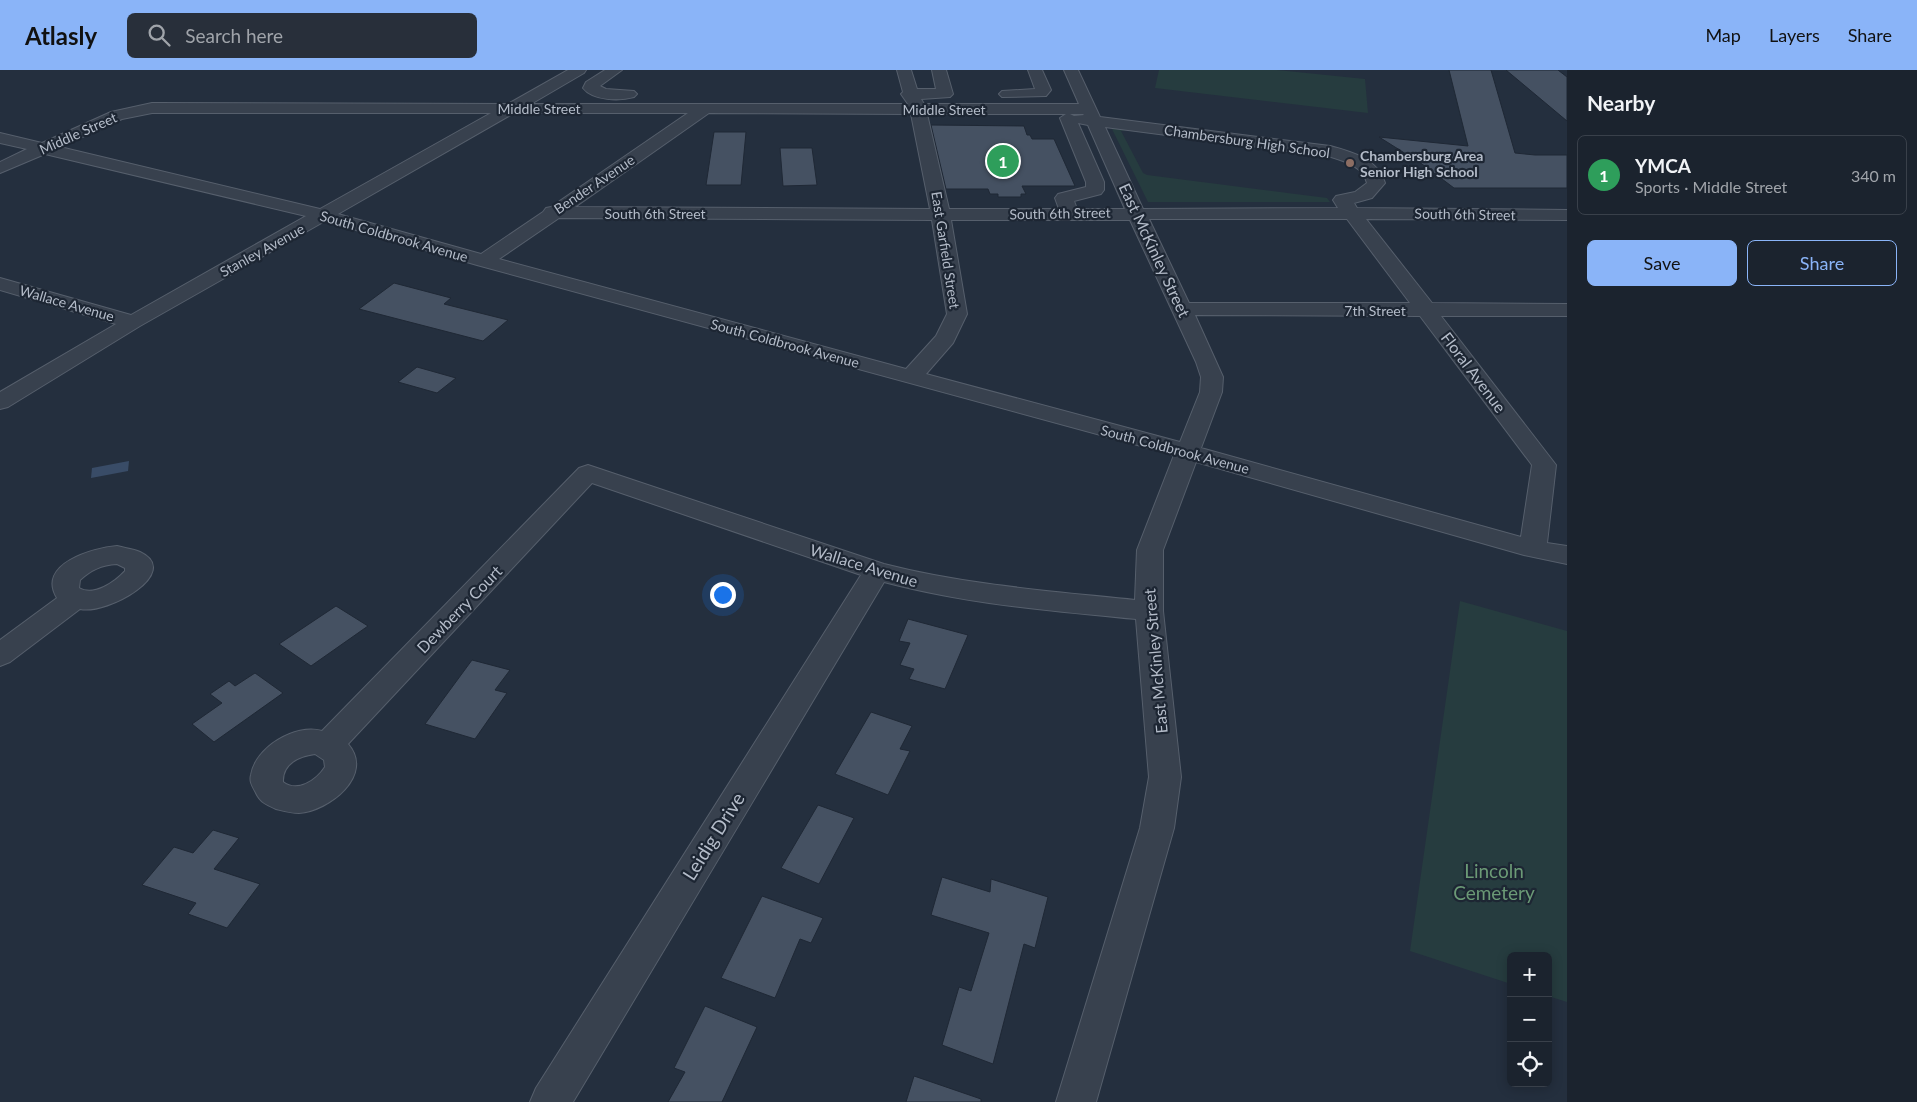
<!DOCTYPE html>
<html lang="en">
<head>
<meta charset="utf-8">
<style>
  body { margin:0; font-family:Lato,sans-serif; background:#282f3a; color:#f1f3f6 }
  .controls { position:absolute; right:15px; bottom:15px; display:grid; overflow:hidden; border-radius:8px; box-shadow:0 2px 12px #0003 }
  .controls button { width:45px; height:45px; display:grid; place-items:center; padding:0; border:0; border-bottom:1px solid #39404a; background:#1b232e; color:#f1f3f6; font:25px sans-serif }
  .you { position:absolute; left:722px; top:524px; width:18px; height:18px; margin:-12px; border:4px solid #fff; border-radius:50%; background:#1a73e8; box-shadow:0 0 0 8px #1a73e833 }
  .badge { display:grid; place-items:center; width:32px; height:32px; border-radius:50%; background:#8ab4f8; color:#fff; font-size:16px; font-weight:700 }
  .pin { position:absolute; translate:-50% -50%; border:2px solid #fff; box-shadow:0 1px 5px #0006 }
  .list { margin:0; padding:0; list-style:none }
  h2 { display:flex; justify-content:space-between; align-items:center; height:65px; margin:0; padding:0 20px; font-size:21px }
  h2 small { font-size:16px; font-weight:400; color:#a0a4aa }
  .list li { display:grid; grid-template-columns:32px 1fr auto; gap:15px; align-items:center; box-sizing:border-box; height:80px; margin:0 10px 10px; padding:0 10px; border:1px solid #39404a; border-radius:8px }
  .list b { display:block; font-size:19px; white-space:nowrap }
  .list p { margin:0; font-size:16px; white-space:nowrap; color:#a0a4aa }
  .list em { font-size:16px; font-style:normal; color:#a0a4aa }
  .actions { display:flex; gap:10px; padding:15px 20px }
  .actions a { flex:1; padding:11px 0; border:1px solid #8ab4f8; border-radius:8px; text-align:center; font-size:18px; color:#8ab4f8 }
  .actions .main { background:#8ab4f8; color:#111 }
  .icon { flex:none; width:28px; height:28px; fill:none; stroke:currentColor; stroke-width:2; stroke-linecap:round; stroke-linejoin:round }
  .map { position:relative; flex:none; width:1567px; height:1032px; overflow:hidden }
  header { display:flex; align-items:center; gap:30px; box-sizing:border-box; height:70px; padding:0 25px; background:#8ab4f8; color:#111 }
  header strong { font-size:24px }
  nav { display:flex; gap:28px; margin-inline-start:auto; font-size:18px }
  .search { width:350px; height:45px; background:#282f3a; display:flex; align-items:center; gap:12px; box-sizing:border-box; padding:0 18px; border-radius:8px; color:#a0a4aa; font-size:19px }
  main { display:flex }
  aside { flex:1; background:#1b232e }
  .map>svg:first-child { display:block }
</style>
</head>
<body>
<header>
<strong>Atlasly</strong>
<div class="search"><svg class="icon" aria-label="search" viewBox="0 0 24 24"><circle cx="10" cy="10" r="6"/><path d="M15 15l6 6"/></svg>Search here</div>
<nav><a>Map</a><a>Layers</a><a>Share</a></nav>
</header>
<main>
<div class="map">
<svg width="1567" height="1032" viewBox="0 0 1567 1032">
  <rect width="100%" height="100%" fill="#242f3e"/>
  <path fill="#263c3f" d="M1159 0H1277L1365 9 1368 43 1155 18Z
    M1111 57 1133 59 1121 61 1143 103 1147 105 1327 128 1330 132H1148Z
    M1460 531 1567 561V932L1548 926V886H1511V914L1410 881Z"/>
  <path fill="#394c67" d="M129 391 128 401 91 408 92 398Z"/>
  <path fill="#455162" stroke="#1f2835" d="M1449 0H1491L1515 83 1535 85H1567V118H1454L1422 94 1379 67 1468 76Z
    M1506 0H1558L1567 7V51Z
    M931 55 1024 56 1027 65H1030L1032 69H1054L1075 116H1022L1026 124H1021V127H998V124H990L988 119H946Z
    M714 62H746L741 115H706Z
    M780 78H812L817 115 783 116Z
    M394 213 451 228 444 234 508 250 483 271 359 239Z
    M417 297 456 308 437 323 398 312Z
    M336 536 368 556 311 596 279 574Z
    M908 549 968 565 945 619 909 609 914 599 900 595 910 573 899 571Z
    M472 590 510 600 495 620 507 623 475 669 425 654Z
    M255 603 283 623 214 672 192 654 222 633 210 624 229 611 235 616Z
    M871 642 912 656 900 679 910 681 888 725 835 704Z
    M818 735 854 748 819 814 781 798Z
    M213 760 239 768 214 799 260 814 227 858 188 844 196 833 142 815 174 777 193 783Z
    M942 807 990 822 991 809 1048 827 1035 878 1024 874 993 994 942 975 959 917 971 921 989 863 931 845Z
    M762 826 823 848 811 873 800 869 775 928 721 908Z
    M705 936 757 957 722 1032H668L685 1002 674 998Z
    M914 1006 981 1029V1032H906Z"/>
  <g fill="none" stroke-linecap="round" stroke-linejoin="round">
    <g stroke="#565f6c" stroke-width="2">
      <path id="minor" d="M568 0H586L584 3 531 34H908L901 24 903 22 897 0H911L917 19H936L932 0H946L953 24 950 27 921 29 924 34H1079L1064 0H1078L1100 47 1330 76C1352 82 1378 89 1385 113L1372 128 1354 133 1357 138 1567 140V150L1366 149 1432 233 1567 234V246H1441L1556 395 1547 473 1567 476V494L1524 485 1196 392 1163 480V541L1181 707 1174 758 1096 1032H1056L1140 758 1149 707 1136 549C1051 541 967 534 884 512L573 1032H530L536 1018 861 505 592 413 348 674C375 705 329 741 299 743 291 743 284 741 276 739 267 735 260 732 256 723 253 717 249 712 251 705 255 678 295 653 322 661L579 398 588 395 597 398 884 494C966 515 1050 521 1135 530L1137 480 1174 385 477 195 325 151 140 256 8 337 0 339V322L116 254 0 220V208L131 245 306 146 45 84 0 103V92L27 79 0 73V63L42 73 111 42 152 33 508 34ZM152 43H491L320 139 60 77 122 49ZM514 43H688L551 137 546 138 543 142 481 184 338 144ZM709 43 911 44 930 139 575 137ZM927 44H1066L1060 48 1086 112V117L1058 124 1055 128 1059 139H949ZM1070 44H1083L1084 45 1074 46ZM1078 53 1088 55 1125 139H1077L1074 131 1101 124 1104 120V112ZM1105 57 1328 86C1344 91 1363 96 1367 113L1355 122 1336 126 1333 130 1338 138 1143 139ZM559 148 932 150 947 244 936 266 906 299 499 189ZM1149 149H1347L1410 233H1189ZM951 150H1130L1196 292 1201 307 1200 322 1180 372 926 304 953 273 967 244ZM1195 245 1420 246 1532 395 1521 467 1201 378 1222 322 1223 307ZM315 684 324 690 325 697C316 711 297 723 283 712 282 693 300 686 315 684Z
        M605 0H622L600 16 606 19 634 21 637 24 634 27C620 31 593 31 583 18L586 12Z
        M1028 0H1042L1051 20 1046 26 1002 27 999 24 1002 21 1035 19Z
        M117 476C124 478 133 479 140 482 183 502 108 545 80 539L10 592 0 596V570L57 528C36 494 93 478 117 476ZM117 494 125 498V501C115 512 94 527 79 518L80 510C91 500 101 495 117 494Z"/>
    </g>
    <use href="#minor" fill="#38414e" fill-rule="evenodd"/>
  </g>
  <circle fill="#8d6e63" stroke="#1d2633" stroke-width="2" cx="1350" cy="93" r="5"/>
  <g text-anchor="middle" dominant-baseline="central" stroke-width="4.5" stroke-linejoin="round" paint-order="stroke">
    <g font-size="14" fill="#b4bcc9" stroke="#1d2633">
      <text x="539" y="38">Middle Street</text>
      <text x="944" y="39">Middle Street</text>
      <text transform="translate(78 63) rotate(-24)">Middle Street</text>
      <text transform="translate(1247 71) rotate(8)">Chambersburg High School</text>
      <text transform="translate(594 114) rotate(-34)">Bender Avenue</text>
      <text x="655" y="143">South 6th Street</text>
      <text transform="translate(1060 143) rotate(-1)">South 6th Street</text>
      <text transform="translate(1465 144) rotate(1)">South 6th Street</text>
      <text transform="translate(394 166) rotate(16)">South Coldbrook Avenue</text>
      <text transform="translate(262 180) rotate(-29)">Stanley Avenue</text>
      <text transform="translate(946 180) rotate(81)">East Garfield Street</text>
      <text transform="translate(67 233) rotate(16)">Wallace Avenue</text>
      <text x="1375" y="240">7th Street</text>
      <text transform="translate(785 273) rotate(15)">South Coldbrook Avenue</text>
      <text transform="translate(1175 379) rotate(15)">South Coldbrook Avenue</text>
    </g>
    <g font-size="14" font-weight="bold" fill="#b4bcc9" stroke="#1d2633" text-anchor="start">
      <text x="1360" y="85">Chambersburg Area<tspan x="1360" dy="16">Senior High School</tspan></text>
    </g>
    <g font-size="16" fill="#b4bcc9" stroke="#1d2633">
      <text transform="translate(1155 180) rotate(65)">East McKinley Street</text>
      <text transform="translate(1474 302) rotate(53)">Floral Avenue</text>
      <text transform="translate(864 495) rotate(17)">Wallace Avenue</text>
      <text transform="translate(459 539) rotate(-46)">Dewberry Court</text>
      <text transform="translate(1155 591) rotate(-95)">East McKinley Street</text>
    </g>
    <g font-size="19" fill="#b4bcc9" stroke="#1d2633">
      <text transform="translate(713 766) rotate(-58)">Leidig Drive</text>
    </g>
    <g font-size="19" fill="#6b9a76" stroke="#1d2633">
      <text x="1494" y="800">Lincoln<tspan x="1494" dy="22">Cemetery</tspan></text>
    </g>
  </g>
</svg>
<div class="controls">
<button>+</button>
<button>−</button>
<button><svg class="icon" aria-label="locate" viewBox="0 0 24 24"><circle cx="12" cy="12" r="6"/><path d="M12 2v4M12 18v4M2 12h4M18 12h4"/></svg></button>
</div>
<div class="you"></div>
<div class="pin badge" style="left:1003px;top:91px;background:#2e9e5b">1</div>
</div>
<aside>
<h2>Nearby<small></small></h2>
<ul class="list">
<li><span class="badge" style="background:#2e9e5b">1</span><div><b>YMCA</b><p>Sports · Middle Street</p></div><em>340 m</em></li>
</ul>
<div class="actions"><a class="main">Save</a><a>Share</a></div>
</aside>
</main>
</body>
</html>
